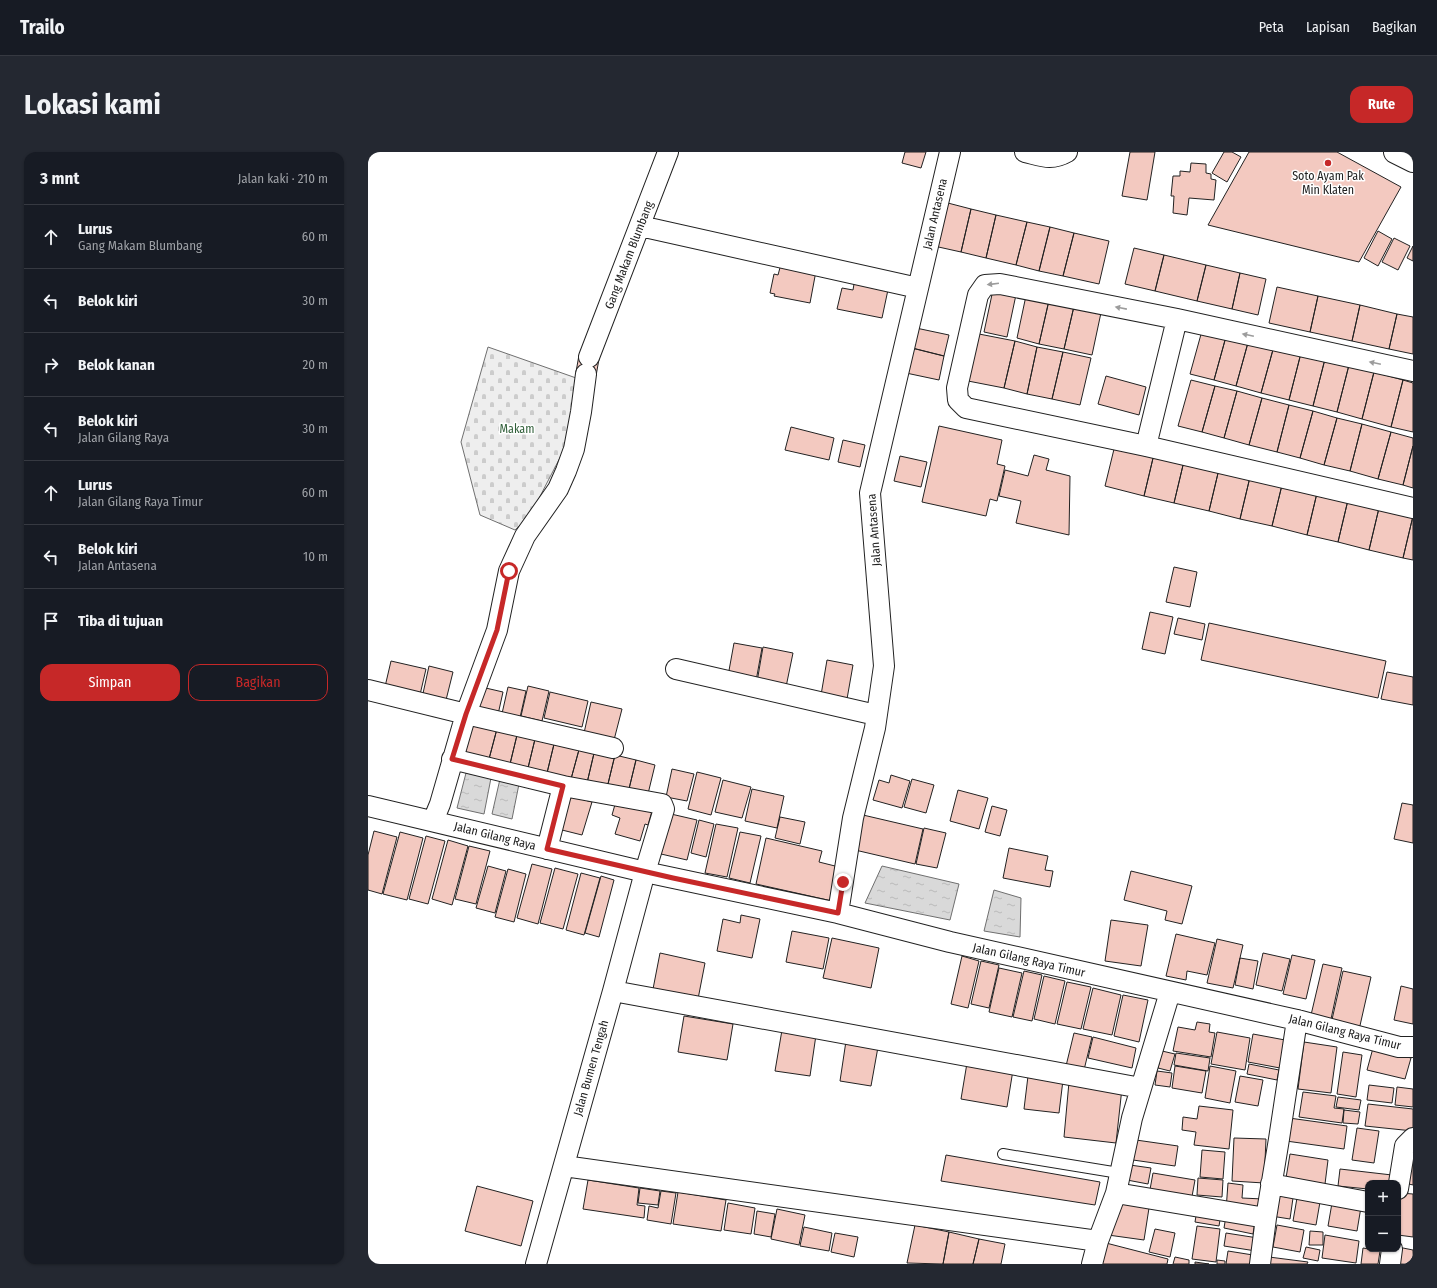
<!DOCTYPE html>
<html lang="id">
<head>
<meta charset="utf-8">
<style>
  body { margin:0; font-family:"Fira Sans Condensed",sans-serif; background:#242831; color:#f1f3f6 }
  .controls { position:absolute; right:12px; bottom:12px; display:grid; overflow:hidden; border-radius:8px; box-shadow:0 1px 3px #0004 }
  .controls button { width:36px; height:36px; display:grid; place-items:center; padding:0; border:0; border-bottom:1px solid #363941; background:#171b24; color:#f1f3f6; font:20px sans-serif }
  .stop { position:absolute; width:12px; height:12px; margin:-9px; border:3px solid #c62828; border-radius:50%; background:#fff }
  .stop.end { background:#c62828; border-color:#fff; box-shadow:0 1px 4px #0008 }
  .list { margin:0; padding:0; list-style:none }
  h2 { display:flex; justify-content:space-between; align-items:center; height:52px; margin:0; padding:0 16px; font-size:17px }
  h2 small { font-size:13px; font-weight:400; color:#9ea1a6 }
  .list li { display:grid; grid-template-columns:26px 1fr auto; gap:12px; align-items:center; box-sizing:border-box; height:64px; padding:0 16px; border-top:1px solid #363941 }
  .list b { display:block; font-size:15px; white-space:nowrap }
  .list p { margin:0; font-size:13px; white-space:nowrap; color:#9ea1a6 }
  .list em { font-size:13px; font-style:normal; color:#9ea1a6 }
  .actions { display:flex; gap:8px; padding:12px 16px }
  .actions a { flex:1; padding:9px 0; border:1px solid #c62828; border-radius:12px; text-align:center; font-size:14px; color:#c62828 }
  .actions .main { background:#c62828; color:#fff }
  .icon { flex:none; width:22px; height:22px; fill:none; stroke:currentColor; stroke-width:2; stroke-linecap:round; stroke-linejoin:round }
  .map { position:relative; flex:none; width:1045px; height:1112px; overflow:hidden; border-radius:12px }
  header { display:flex; align-items:center; gap:24px; box-sizing:border-box; height:56px; padding:0 20px; background:#171b24; border-bottom:1px solid #363941 }
  header strong { font-size:19px }
  nav { display:flex; gap:22px; margin-inline-start:auto; font-size:14px }
  .intro { display:flex; align-items:center; justify-content:space-between; box-sizing:border-box; height:96px; padding:0 24px }
  h1 { margin:0; font-size:28px }
  .button { padding:10px 18px; border-radius:12px; background:#c62828; color:#fff; font-size:14px; font-weight:700 }
  main { display:flex; gap:24px; padding:0 24px }
  aside { flex:1; background:#171b24; border-radius:12px; box-shadow:0 1px 3px #0004 }
  .map>svg:first-child { display:block }
</style>
</head>
<body>
<header>
<strong>Trailo</strong>
<nav><a>Peta</a><a>Lapisan</a><a>Bagikan</a></nav>
</header>
<div class="intro"><h1>Lokasi kami</h1><a class="button">Rute</a></div>
<main>
<aside>
<h2>3 mnt<small>Jalan kaki · 210 m</small></h2>
<ul class="list">
<li><svg class="icon" aria-label="ahead" viewBox="0 0 24 24"><path d="M12 20V5M6 11l6-6 6 6"/></svg><div><b>Lurus</b><p>Gang Makam Blumbang</p></div><em>60 m</em></li>
<li><svg class="icon" aria-label="left" viewBox="0 0 24 24"><path d="M17 20v-9H6M10 6l-5 5 5 5"/></svg><div><b>Belok kiri</b></div><em>30 m</em></li>
<li><svg class="icon" aria-label="right" viewBox="0 0 24 24"><path d="M7 20v-9h11M14 6l5 5-5 5"/></svg><div><b>Belok kanan</b></div><em>20 m</em></li>
<li><svg class="icon" aria-label="left" viewBox="0 0 24 24"><path d="M17 20v-9H6M10 6l-5 5 5 5"/></svg><div><b>Belok kiri</b><p>Jalan Gilang Raya</p></div><em>30 m</em></li>
<li><svg class="icon" aria-label="ahead" viewBox="0 0 24 24"><path d="M12 20V5M6 11l6-6 6 6"/></svg><div><b>Lurus</b><p>Jalan Gilang Raya Timur</p></div><em>60 m</em></li>
<li><svg class="icon" aria-label="left" viewBox="0 0 24 24"><path d="M17 20v-9H6M10 6l-5 5 5 5"/></svg><div><b>Belok kiri</b><p>Jalan Antasena</p></div><em>10 m</em></li>
<li><svg class="icon" aria-label="arrive" viewBox="0 0 24 24"><path d="M6 21V4h12l-3 4 3 4H6"/></svg><div><b>Tiba di tujuan</b></div></li>
</ul>
<div class="actions"><a class="main">Simpan</a><a>Bagikan</a></div>
</aside>
<div class="map">
<svg width="1045" height="1112" viewBox="0 0 1045 1112">
  <defs>
    <pattern id="cemetery-stones" width="16" height="16" patternUnits="userSpaceOnUse"><rect width="16" height="16" fill="#eee"/><path d="M2 7V4a2 2 0 0 1 4 0v3zM10 15v-3a2 2 0 0 1 4 0v3z" fill="#ccc"/></pattern>
    <pattern id="water-ripples" width="26" height="14" patternUnits="userSpaceOnUse"><rect width="26" height="14" fill="#d9d9d9"/><path d="M2 4q2-2 4 0t4 0M15 11q2-2 4 0t4 0" fill="none" stroke="#bababa"/></pattern>
  </defs>
  <rect width="100%" height="100%" fill="#fff"/>
  <path fill="url(#cemetery-stones)" stroke="#6f6f6f" d="M120 195 211 227 197 296 167 354 157 368 147 378 112 363 93 290Z"/>
  <path fill="url(#water-ripples)" stroke="#6f6f6f" d="M98 621 123 626 116 662 89 656Z
    M132 627 151 632 144 667 124 662Z
    M514 714 591 732 582 768 497 751Z
    M626 738 653 746 652 785 616 779Z"/>
  <path fill="#f3c9c0" stroke="#222" d="M537 0H558L553 16 534 11Z
    M762 0H787L779 48 754 44Z
    M856 0H864L873 5 859 30 844 21Z
    M881 0H969L1033 35 991 110 840 73Z
    M823 11 838 12V21L843 22V27L848 28 846 48 821 46 819 63 805 61 806 44H803L805 24H812V19L822 20Z
    M576 50 603 57 593 100 566 94Z
    M603 57 628 63 618 106 593 100Z
    M628 63 659 70 648 113 618 106Z
    M659 70 682 75 671 119 648 113Z
    M682 75 706 81 695 124 671 119Z
    M1010 79 1024 87 1010 114 996 106Z
    M706 81 741 89 731 132 695 124Z
    M1026 86 1042 94 1030 118 1014 110Z
    M1045 94V109L1039 106Z
    M766 96 796 103 787 139 757 132Z
    M796 103 838 113 829 149 787 139Z
    M413 112 448 119 442 151 406 144 407 142 402 141 406 122 410 123Z
    M838 113 872 121 864 157 829 149Z
    M872 121 898 127 890 163 864 157Z
    M487 126 521 133 514 166 469 157 474 136 485 138Z
    M626 133 649 138 639 185 616 180Z
    M909 135 950 144 942 180 901 171Z
    M659 139 682 144 671 192 649 186Z
    M682 144 707 150 696 197 671 192Z
    M950 144 992 153 984 189 942 180Z
    M707 150 734 156 724 203 696 197Z
    M992 153 1029 162 1021 197 984 189Z
    M1029 162 1045 165V202L1021 197Z
    M835 175 859 181 846 228 822 222Z
    M548 176 581 183 576 204 544 196Z
    M859 181 881 187 868 234 846 228Z
    M611 182 647 189 636 236 600 229Z
    M881 187 906 194 893 241 868 234Z
    M647 189 669 195 659 242 636 236Z
    M906 194 933 201 921 248 893 241Z
    M669 195 695 200 684 247 659 242Z
    M544 196 576 204 571 228 538 221Z
    M695 200 723 206 712 253 684 247Z
    M933 201 957 207 945 254 921 248Z
    M211 203 231 207 228 224 208 220Z
    M957 207 981 213 969 260 945 254Z
    M981 213 1006 220 994 267 969 260Z
    M1006 220 1035 228 1023 275 994 267Z
    M738 224 778 235 771 263 730 252Z
    M823 228 847 234 834 280 810 274Z
    M1035 228 1045 231V280L1023 275Z
    M847 234 869 239 856 286 834 280Z
    M869 239 894 246 881 293 856 286Z
    M894 246 921 253 909 300 881 293Z
    M921 253 945 259 932 306 909 300Z
    M945 259 969 266 956 313 932 306Z
    M969 266 994 272 982 319 956 313Z
    M994 272 1023 280 1010 327 982 319Z
    M571 274 634 288 629 312 637 314 629 349 622 347 618 364 554 350Z
    M423 275 466 286 461 308 417 298Z
    M1023 280 1045 286V294L1035 333 1010 327Z
    M475 288 497 293 492 315 470 310Z
    M747 293 786 302 776 344 737 334Z
    M1045 294V336L1035 333Z
    M786 302 816 309 806 351 776 344Z
    M666 303 681 307 678 318 702 324 701 383 648 371 653 349 631 344 637 318 660 324Z
    M532 304 559 310 553 335 526 329Z
    M816 309 851 317 841 359 806 351Z
    M851 317 882 325 872 367 841 359Z
    M882 325 914 333 904 374 872 367Z
    M914 333 949 341 939 383 904 374Z
    M949 341 980 348 970 390 939 383Z
    M980 348 1011 356 1001 398 970 390Z
    M1011 356 1045 364 1035 406 1001 398Z
    M1045 364V408L1035 406Z
    M806 415 829 420 822 455 798 450Z
    M782 460 805 465 797 502 774 497Z
    M810 466 837 472 834 488 806 482Z
    M841 471 1018 509 1010 546 833 508Z
    M366 491 394 496 388 529 360 524Z
    M395 495 425 501 418 535 389 530Z
    M459 508 485 513 479 547 453 543Z
    M23 509 58 517 51 547 16 539Z
    M61 514 85 520 77 552 54 546Z
    M1019 520 1045 525V553L1013 547Z
    M109 534 135 540 129 567 103 561Z
    M160 534 181 539 174 569 153 564Z
    M140 535 158 539 151 570 133 566Z
    M182 540 220 549 214 575 176 566Z
    M223 550 254 557 246 588 216 581Z
    M101 566 130 573 121 607 93 599Z
    M130 573 150 579 142 612 121 607Z
    M150 579 168 583 160 616 142 612Z
    M168 583 187 588 179 621 160 616Z
    M187 588 212 594 203 627 179 621Z
    M212 594 227 597 219 631 203 627Z
    M227 597 247 603 239 636 219 631Z
    M247 603 268 608 260 641 239 636Z
    M268 608 287 613 279 646 260 641Z
    M304 617 326 622 319 649 298 645Z
    M329 620 353 626 343 663 320 657Z
    M523 623 542 629 534 656 505 648 511 628 521 631Z
    M544 627 566 633 558 661 536 655Z
    M355 628 383 635 374 666 347 660Z
    M384 637 416 644 409 676 377 669Z
    M590 638 620 646 611 677 582 669Z
    M202 644 224 650 214 683 194 678Z
    M248 649 284 659 280 673 277 672 272 689 247 682 252 666 244 663Z
    M1034 651 1045 653V691L1026 687Z
    M624 654 639 658 632 684 617 680Z
    M303 662 329 668 319 708 293 702Z
    M495 663 555 677 547 712 487 698Z
    M412 665 437 670 432 692 407 686Z
    M331 668 346 672 338 705 323 701Z
    M348 672 370 676 359 725 337 721Z
    M556 676 578 681 569 716 548 712Z
    M6 679 29 685 14 742 0 738V703Z
    M32 680 55 686 39 748 15 742Z
    M372 680 393 684 382 731 361 726Z
    M58 684 77 689 60 752 41 747Z
    M398 686 454 699 451 710 471 715 464 749 388 732Z
    M80 688 100 694 84 753 64 747Z
    M101 694 122 699 108 752 87 747Z
    M641 696 680 704 677 718 685 719 682 735 635 726Z
    M164 712 184 717 170 772 149 766Z
    M120 714 138 719 127 761 108 756Z
    M187 716 210 722 195 777 172 771Z
    M140 717 158 722 146 770 127 765Z
    M763 719 824 734 814 772 797 768 799 759 756 748Z
    M213 721 232 726 216 783 198 778Z
    M233 724 246 728 231 785 217 781Z
    M373 763 392 767 384 806 349 799 355 767 372 771Z
    M743 768 780 773 773 814 737 809Z
    M424 779 461 786 455 817 418 810Z
    M808 782 847 791 839 823 819 819 818 828 798 824Z
    M464 786 511 796 503 836 455 826Z
    M849 787 875 793 865 836 839 831Z
    M292 801 337 811 330 847 285 837Z
    M895 801 922 807 914 839 888 833Z
    M924 803 947 808 938 847 915 842Z
    M594 804 611 809 600 856 583 852Z
    M872 806 890 809 885 837 867 833Z
    M613 809 631 813 621 856 603 852Z
    M955 812 974 816 963 867 943 863Z
    M631 816 654 821 644 865 621 860Z
    M656 819 674 823 664 869 645 865Z
    M975 819 1003 825 991 878 963 872Z
    M676 824 697 829 687 872 666 867Z
    M699 830 723 835 713 877 689 872Z
    M1033 834 1045 837V872L1026 868Z
    M725 836 753 843 744 883 715 877Z
    M755 843 780 848 771 890 746 884Z
    M316 864 365 872 359 908 310 900Z
    M829 870 842 872 841 880 847 881 843 905 805 899 810 875 827 878Z
    M414 878 448 883 442 924 407 919Z
    M849 880 882 886 877 918 843 912Z
    M706 881 724 885 716 918 698 914Z
    M885 882 917 888 912 916 880 910Z
    M725 885 768 896 764 916 720 906Z
    M478 889 510 895 503 934 472 929Z
    M936 890 969 895 963 941 930 937Z
    M1005 896 1043 906 1037 927 999 918Z
    M794 899 807 902 802 919 790 916Z
    M975 900 994 903 988 945 969 942Z
    M808 901 842 906 840 919 806 913Z
    M599 911 645 918 639 955 593 947Z
    M881 912 911 918 909 928 879 922Z
    M807 914 838 919 834 941 804 936Z
    M842 914 868 919 862 951 837 946Z
    M789 919 804 921 802 935 787 933Z
    M660 924 695 928 691 961 656 957Z
    M872 924 895 928 890 954 867 950Z
    M701 930 754 936 748 991 696 985Z
    M1001 933 1026 936 1024 951 999 948Z
    M1029 935 1045 937V955L1027 953Z
    M935 940 968 944 966 956 976 957 974 971 931 965Z
    M970 945 993 948 991 958 968 955Z
    M1000 952 1045 957V979L997 974Z
    M831 954 865 958 861 997 826 993 828 980 814 978 815 965 829 967Z
    M976 958 992 960 990 972 975 971Z
    M921 966 979 974 976 997 918 989Z
    M989 976 1011 979 1006 1011 984 1008Z
    M866 986 898 987 896 1031 864 1029Z
    M761 987 810 994 807 1014 758 1007Z
    M834 998 857 1000 855 1027 832 1025Z
    M1045 999V1033L1041 1032Z
    M922 1002 960 1008 957 1032 918 1026Z
    M578 1003 732 1030 727 1053 573 1029Z
    M762 1013 783 1016 780 1032 759 1028Z
    M972 1017 1024 1023 1023 1031H1000V1037L970 1034Z
    M785 1021 827 1028 823 1050 781 1043Z
    M830 1026 855 1028 854 1045 829 1043Z
    M220 1028 271 1036 269 1053 277 1054 276 1066 215 1057Z
    M860 1031 875 1033 874 1046 895 1047 893 1060 858 1058Z
    M109 1034 165 1049 153 1094 97 1079Z
    M272 1036 292 1039 290 1053 270 1051Z
    M293 1039 308 1041 303 1072 279 1068 281 1054 290 1056Z
    M310 1040 358 1048 353 1079 305 1072Z
    M1032 1041 1045 1042V1085L1030 1083V1062Z
    M906 1043 925 1046 922 1067 903 1064Z
    M929 1046 952 1050 948 1073 925 1069Z
    M745 1050 781 1056 776 1088 740 1083Z
    M360 1051 387 1056 383 1082 356 1078Z
    M964 1051 993 1055 989 1079 960 1074Z
    M409 1057 437 1063 431 1093 403 1087Z
    M829 1058 853 1062 851 1074 827 1070Z
    M389 1059 407 1062 403 1085 386 1082Z
    M858 1064 887 1069 885 1082 856 1076Z
    M547 1073 581 1080 575 1112 539 1111Z
    M909 1073 936 1078 932 1100 905 1095Z
    M829 1074 852 1077 848 1110 824 1107Z
    M436 1075 464 1081 461 1099 432 1094Z
    M787 1077 807 1081 802 1105 781 1100Z
    M942 1079 955 1080V1093H941Z
    M581 1080 611 1087 605 1112H575Z
    M467 1081 490 1085 486 1105 463 1100Z
    M858 1081 890 1086 888 1099 856 1094Z
    M957 1083 991 1089 988 1111 954 1106Z
    M611 1087 637 1092 633 1112H605Z
    M738 1091 800 1107 799 1112H733Z
    M938 1095 952 1098 950 1109 935 1106Z
    M1030 1095 1045 1098V1112H1026Z
    M995 1096 1012 1099 1010 1112H993Z
    M860 1099 885 1103 883 1112H858Z
    M807 1105 821 1108V1112H805Z
    M901 1105 940 1110 939 1112H900Z
    M849 1108 857 1109V1112H849Z
    M827 1110 841 1112H827Z"/>
  <g fill="none" stroke-linecap="round" stroke-linejoin="round">
    <g stroke="#222" stroke-width="12">
      <path id="service" d="M635 1002 751 1021"/>
    </g>
    <g stroke="#222" stroke-width="22">
      <path id="minor" d="M657 0C674 4 683 9 699 0
        M272 74 550 136
        M221 205 300 0
        M1045 219 809 167 632 132 617 133 610 143 589 236 590 248 598 256 778 294 1045 356
        M778 294 809 167
        M308 517 508 563
        M0 538 98 562 245 596
        M84 607 195 634 294 652 296 657 277 720 245 839 168 1112
        M0 654 277 720 470 761 582 790 929 868 1031 895H1045
        M65 669 72 652 98 562 129 478 141 419 157 384 190 337 198 319 206 297 213 260 218 222
        M179 697 195 634
        M470 761 485 666 507 576 516 514 502 341 582 0
        M245 839 773 936
        M196 1014 730 1089
        M903 1032 1000 1050
        M1030 1037 1037 994 1045 986
        M748 1041 898 1066
        M724 1112 730 1089 748 1041 764 966 802 840
        M892 1112 898 1066 911 987 929 868
        M1022 1112 1024 1097"/>
    </g>
    <g stroke="#222" stroke-width="24">
      <path id="trunk" d="M1027 0 1045 9"/>
    </g>
    <use href="#service" stroke="#fff" stroke-width="10"/>
    <use href="#minor" stroke="#fff" stroke-width="20"/>
    <use href="#trunk" stroke="#fff" stroke-width="22"/>
  </g>
  <defs><path id="oneway-solid" d="M-6-.8H1V-3.2L6.5 0L1 3.2V.8H-6Z"/></defs>
  <g fill="#9c9c9c">
    <use href="#oneway-solid" transform="translate(625 132) rotate(173)"/>
    <use href="#oneway-solid" transform="translate(753 156) rotate(-169)"/>
    <use href="#oneway-solid" transform="translate(880 183) rotate(-168)"/>
    <use href="#oneway-solid" transform="translate(1007 211) rotate(-168)"/>
  </g>
  <g fill="none" stroke-linecap="round" stroke-linejoin="round">
    <path stroke="#c62828" stroke-width="5" d="M141 419 129 478 98 562 84 607 195 634 179 697 305 726 470 761 475 730"/>
  </g>
  <circle fill="#c62828" stroke="#fff" stroke-width="1.5" cx="960" cy="11" r="4"/>
  <g text-anchor="middle" dominant-baseline="central" stroke-width="3" stroke-linejoin="round" paint-order="stroke">
    <g font-size="12" fill="#222" stroke="#fff">
      <text x="960" y="24">Soto Ayam Pak<tspan x="960" dy="14">Min Klaten</tspan></text>
    </g>
    <g font-size="12" fill="#222" stroke="#fff">
      <text transform="translate(567 62) rotate(-77)">Jalan Antasena</text>
      <text transform="translate(261 103) rotate(-69)">Gang Makam Blumbang</text>
      <text transform="translate(506 378) rotate(-94)">Jalan Antasena</text>
      <text transform="translate(127 684) rotate(14)">Jalan Gilang Raya</text>
      <text transform="translate(661 808) rotate(13)">Jalan Gilang Raya Timur</text>
      <text transform="translate(977 880) rotate(14)">Jalan Gilang Raya Timur</text>
      <text transform="translate(223 916) rotate(-74)">Jalan Bumen Tengah</text>
    </g>
    <g font-size="12" fill="#2f5e38" stroke="#fff">
      <text x="149" y="277">Makam</text>
    </g>
  </g>
</svg>
<div class="controls">
<button>+</button>
<button>−</button>
</div>
<div class="stop" style="left:141px;top:419px"></div>
<div class="stop end" style="left:475px;top:730px"></div>
</div>
</main>
</body>
</html>
